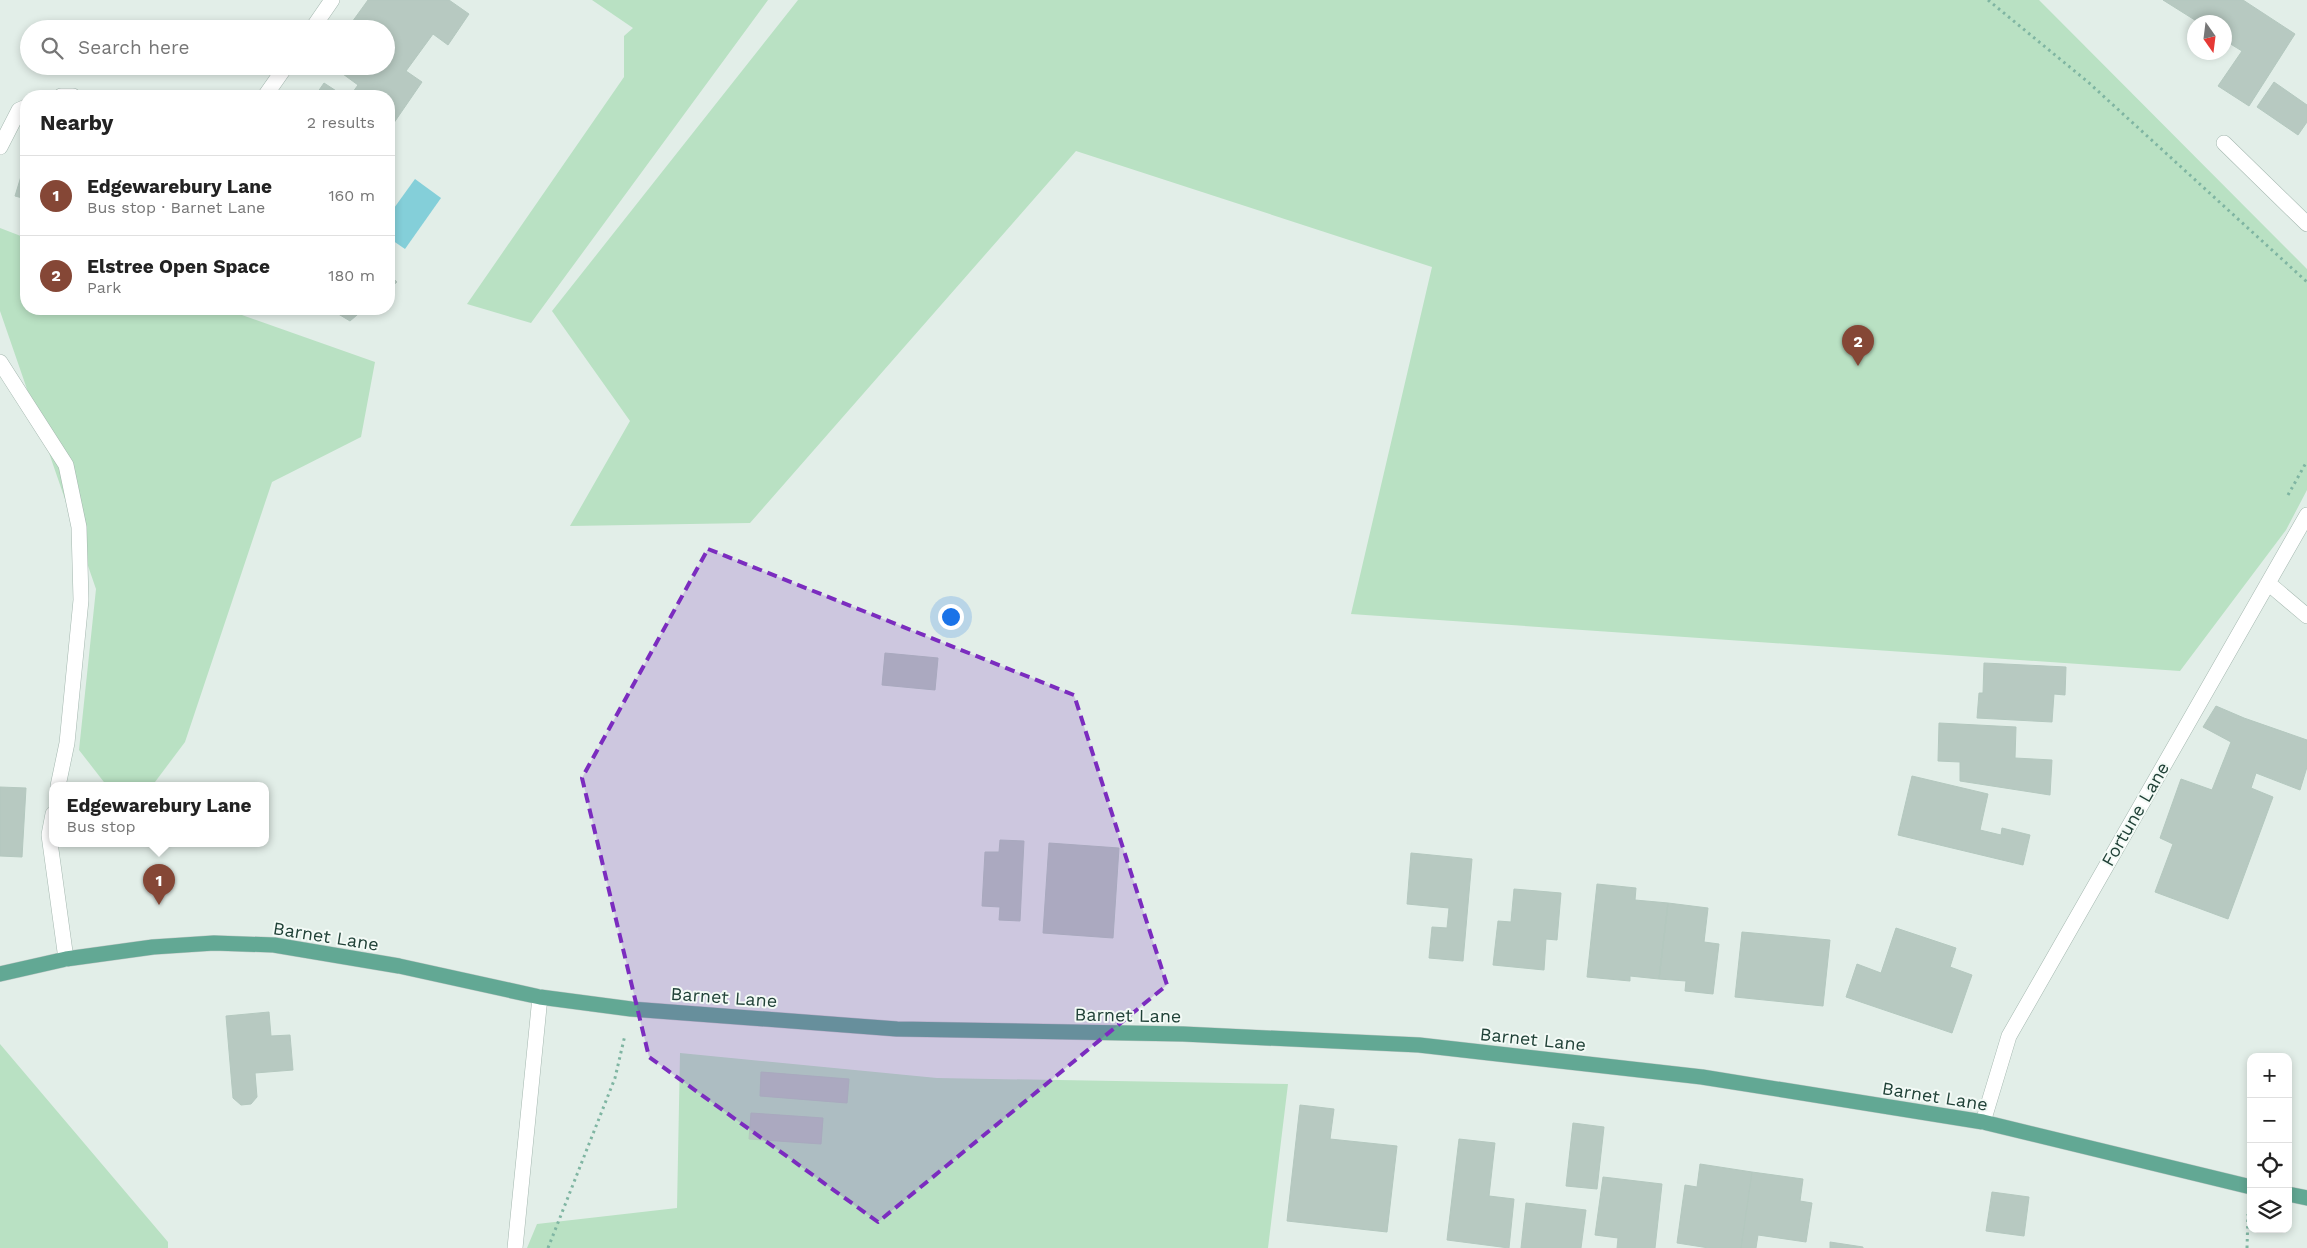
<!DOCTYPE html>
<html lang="en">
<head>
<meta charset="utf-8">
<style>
  body { margin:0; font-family:"Work Sans",sans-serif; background:#f2f2f2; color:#222 }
  .controls { position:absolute; right:15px; bottom:15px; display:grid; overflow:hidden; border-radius:10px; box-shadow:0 2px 8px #0003 }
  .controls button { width:45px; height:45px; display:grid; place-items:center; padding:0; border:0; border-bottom:1px solid #e0e0e0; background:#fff; color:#222; font:25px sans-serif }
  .compass { position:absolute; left:2187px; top:15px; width:45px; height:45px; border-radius:50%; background:#fff; box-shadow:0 2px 8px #0003; rotate:166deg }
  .you { position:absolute; left:950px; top:616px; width:18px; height:18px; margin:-12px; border:4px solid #fff; border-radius:50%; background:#1a73e8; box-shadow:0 0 0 8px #1a73e833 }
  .badge { display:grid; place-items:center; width:32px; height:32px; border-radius:50%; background:#854736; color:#fff; font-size:16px; font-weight:700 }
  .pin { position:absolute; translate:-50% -41px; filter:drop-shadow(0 1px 2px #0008) }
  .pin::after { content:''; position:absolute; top:26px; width:18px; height:15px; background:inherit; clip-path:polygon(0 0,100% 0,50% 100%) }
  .popup { position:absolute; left:49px; top:782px; width:220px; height:65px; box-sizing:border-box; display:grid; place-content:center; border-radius:10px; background:#fff; filter:drop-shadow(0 1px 4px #0005); font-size:16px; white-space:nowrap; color:#767676 }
  .popup b { font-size:19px; color:#222 }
  .popup::after { content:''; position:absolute; left:50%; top:100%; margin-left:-10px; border:10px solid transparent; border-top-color:#fff }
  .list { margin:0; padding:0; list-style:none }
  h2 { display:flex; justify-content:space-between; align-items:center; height:65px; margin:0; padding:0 20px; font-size:21px }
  h2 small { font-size:16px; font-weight:400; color:#767676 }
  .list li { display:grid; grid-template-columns:32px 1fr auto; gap:15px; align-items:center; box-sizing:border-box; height:80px; padding:0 20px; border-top:1px solid #e0e0e0 }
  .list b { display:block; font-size:19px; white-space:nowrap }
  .list p { margin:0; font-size:16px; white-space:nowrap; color:#767676 }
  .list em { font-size:16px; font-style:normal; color:#767676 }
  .icon { flex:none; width:28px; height:28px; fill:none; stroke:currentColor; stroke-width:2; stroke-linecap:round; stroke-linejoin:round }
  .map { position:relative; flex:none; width:2307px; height:1248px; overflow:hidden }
  .search { position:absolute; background:#fff; box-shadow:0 2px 8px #0003; left:20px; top:20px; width:375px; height:55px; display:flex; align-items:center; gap:12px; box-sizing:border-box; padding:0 18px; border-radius:28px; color:#767676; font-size:19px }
  .panel { position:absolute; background:#fff; box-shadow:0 2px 8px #0003; left:20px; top:90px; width:375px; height:225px; border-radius:20px }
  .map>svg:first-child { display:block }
</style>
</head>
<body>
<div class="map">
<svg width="2307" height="1248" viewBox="0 0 2307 1248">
  <rect width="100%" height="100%" fill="#e2eee8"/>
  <path fill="#b9e1c3" d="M592 0H768L531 323 467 304 624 77V36L633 28Z
    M798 0H2039L2307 269V490L2286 530 2180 671 1351 614 1432 267 1076 151 750 523 570 526 630 421 552 311Z
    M0 228 26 238V309H225L375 362 361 437 272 482 185 742 152 786H107L79 750 96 589 0 311Z
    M0 1044 168 1242V1248H0Z
    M680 1053 937 1078 1288 1084 1268 1248H527L537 1224 677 1208Z"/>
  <path fill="#84cfd9" d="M415 179 441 198 405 249 389 238V215Z"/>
  <path fill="#b7c9c1" stroke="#b4c8bf" d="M368 0H449L469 14 448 45 433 34 406 71 422 82 389 130V96H350L358 85 332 66H386V29H347Z
    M2163 0H2243L2295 34 2249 106 2218 86 2242 51 2224 40V22H2198Z
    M2274 82 2307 105V122L2298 135 2257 107Z
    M324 83 344 96H315Z
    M26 160V199L15 196Z
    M389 274 397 282 389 289Z
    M330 309H364L350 321Z
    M885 653 938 658 935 690 882 685Z
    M1984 663 2066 667 2065 695 2054 694 2052 722 1977 718 1979 693H1983Z
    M2216 706 2244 718 2307 740V767L2300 790 2256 773 2251 788 2273 797 2228 919 2155 892 2173 844 2160 838 2181 779 2212 790 2231 742 2203 727Z
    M1939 723 2016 727 2015 758 2052 760 2050 795 1960 781V762L1938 761Z
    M1912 776 1988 794 1980 830 2001 835 2002 828 2030 835 2023 865 1898 835Z
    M0 787 26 788 22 857 0 856Z
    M1000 840 1024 841 1020 921 999 920 1000 907 982 906 985 852H999Z
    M1049 843 1119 848 1113 938 1043 933Z
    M1411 853 1472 859 1463 961 1429 958 1432 927 1447 928 1449 908 1407 904Z
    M1597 884 1636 888 1635 900 1668 903 1659 979 1630 976V981L1587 977Z
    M1514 889 1561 893 1557 940 1546 939 1544 970 1493 965 1498 921 1511 922Z
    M1668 903 1708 908 1704 942 1719 944 1713 994 1685 991 1686 981 1659 979Z
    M1896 928 1956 948 1950 967 1972 975 1952 1033 1846 997 1857 964 1881 973Z
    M1742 932 1830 940 1823 1006 1735 997Z
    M269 1012 271 1036 290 1035 293 1070 255 1073 257 1097 251 1104 241 1105 233 1098 226 1016Z
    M761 1072 849 1079 847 1103 760 1096Z
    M1300 1105 1334 1109 1330 1139 1397 1146 1387 1232 1287 1221Z
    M751 1113 823 1118 821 1144 749 1139Z
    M1573 1123 1604 1127 1597 1189 1566 1186Z
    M1459 1139 1495 1143 1489 1196 1514 1199 1509 1248 1447 1240Z
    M1700 1164 1752 1172 1741 1248H1709L1677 1243 1685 1185 1697 1187Z
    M1752 1172 1803 1179 1800 1201 1812 1203 1806 1242 1758 1235 1756 1248H1741Z
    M1603 1177 1662 1184 1655 1248H1617L1618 1238 1595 1235Z
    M1992 1192 2029 1197 2024 1236 1986 1231Z
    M1526 1203 1586 1210 1581 1248H1521Z
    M1830 1242 1863 1247V1248H1830Z"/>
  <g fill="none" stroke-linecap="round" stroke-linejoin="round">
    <g stroke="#a4b7af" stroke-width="16">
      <path id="minor" d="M312 29 332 0
        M61 96H73
        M265 96 286 66
        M2224 143 2307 224
        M0 147 19 110 26 107
        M0 362 66 465 79 527 81 600 67 743 58 786
        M2268 583 2307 616
        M53 814 49 835 66 959
        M1983 1122 2009 1036 2307 515
        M515 1248 540 997"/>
    </g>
    <g stroke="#c1cac7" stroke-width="16">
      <path id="major" d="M0 974 66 959 153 947 214 943 274 945 399 966 540 997 631 1009 897 1029 1183 1034 1419 1045 1702 1077 1983 1122 2251 1187
        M2288 1194 2307 1198"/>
    </g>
    <path stroke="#7fb5a2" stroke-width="3" stroke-dasharray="2.5 4" stroke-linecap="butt" d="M1988 0 2088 82 2307 282
      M2288 495 2307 461
      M548 1248 615 1078 625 1035
      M2247 1248 2248 1214"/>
    <use href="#minor" stroke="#fff" stroke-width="15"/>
    <use href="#major" stroke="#62a894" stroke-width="15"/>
  </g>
  <path fill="#7b2cbf" fill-opacity="0.2" stroke="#7b2cbf" stroke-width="4" stroke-dasharray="10 6" stroke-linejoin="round" d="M708 549 1074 695 1167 985 878 1222 649 1057 582 778Z"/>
  <g text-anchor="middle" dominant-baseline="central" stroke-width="4" stroke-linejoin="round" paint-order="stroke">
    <g font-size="18" fill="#204137" stroke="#f3faf6">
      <text transform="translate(2135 814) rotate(-60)">Fortune Lane</text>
      <text transform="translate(326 936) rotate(9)">Barnet Lane</text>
      <text transform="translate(724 997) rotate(4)">Barnet Lane</text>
      <text transform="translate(1128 1015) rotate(1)">Barnet Lane</text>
      <text transform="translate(1533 1039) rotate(6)">Barnet Lane</text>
      <text transform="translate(1935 1096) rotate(9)">Barnet Lane</text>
    </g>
  </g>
</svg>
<div class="controls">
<button>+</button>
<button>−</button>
<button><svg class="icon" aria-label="locate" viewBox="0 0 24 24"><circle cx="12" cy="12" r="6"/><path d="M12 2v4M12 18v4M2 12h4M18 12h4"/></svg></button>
<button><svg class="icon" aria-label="layers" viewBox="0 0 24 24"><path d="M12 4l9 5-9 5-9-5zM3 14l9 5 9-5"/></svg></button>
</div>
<svg class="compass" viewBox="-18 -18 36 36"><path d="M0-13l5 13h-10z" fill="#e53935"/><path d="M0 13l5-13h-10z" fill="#767676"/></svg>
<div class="you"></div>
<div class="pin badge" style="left:159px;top:905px">1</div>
<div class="popup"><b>Edgewarebury Lane</b>Bus stop</div>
<div class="pin badge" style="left:1858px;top:366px">2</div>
<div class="search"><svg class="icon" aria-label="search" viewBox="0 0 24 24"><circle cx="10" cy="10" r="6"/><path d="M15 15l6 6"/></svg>Search here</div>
<section class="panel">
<h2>Nearby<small>2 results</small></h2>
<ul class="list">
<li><span class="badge">1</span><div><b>Edgewarebury Lane</b><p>Bus stop · Barnet Lane</p></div><em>160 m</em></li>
<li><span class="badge">2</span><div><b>Elstree Open Space</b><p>Park</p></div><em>180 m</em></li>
</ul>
</section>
</div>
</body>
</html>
